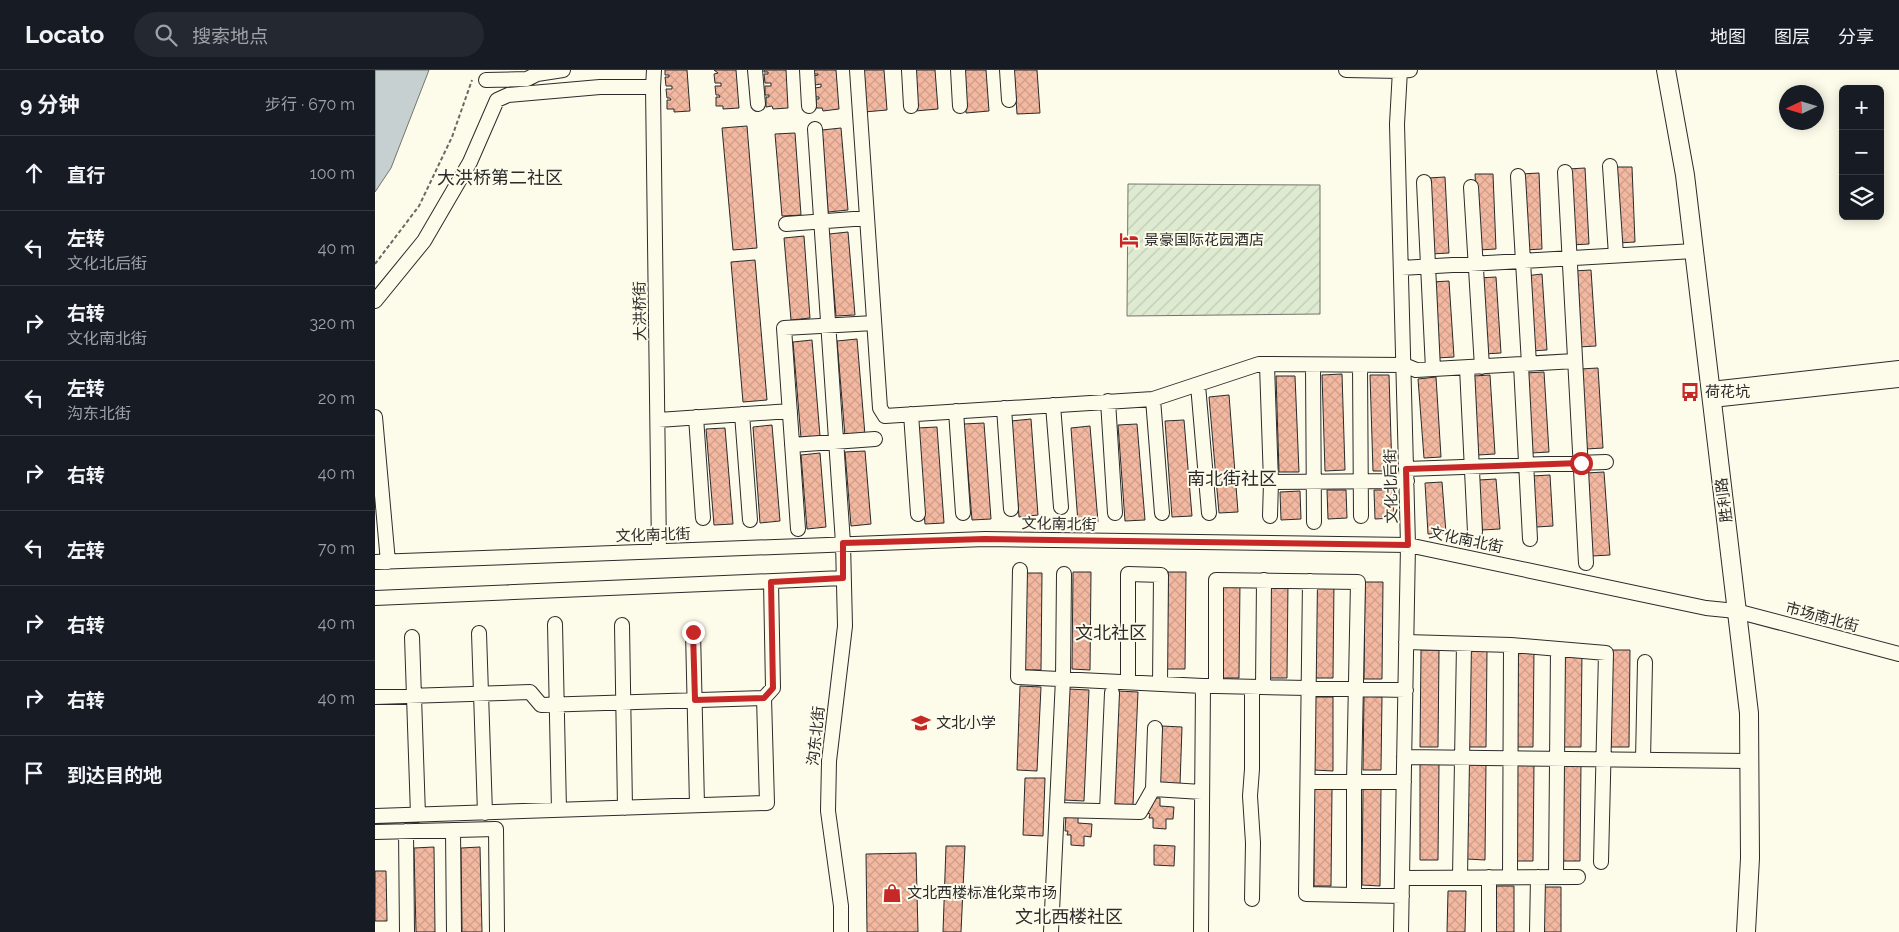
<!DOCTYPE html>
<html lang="zh">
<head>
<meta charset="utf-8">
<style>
  body { margin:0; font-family:Raleway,"Noto Sans SC",sans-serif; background:#242831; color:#f1f3f6 }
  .controls { position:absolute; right:15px; top:15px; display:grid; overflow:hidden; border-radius:8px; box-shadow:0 2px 12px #0003 }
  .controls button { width:45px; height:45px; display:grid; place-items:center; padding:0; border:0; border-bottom:1px solid #363941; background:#171b24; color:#f1f3f6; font:25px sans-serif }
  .compass { position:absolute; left:1404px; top:15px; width:45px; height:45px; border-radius:50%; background:#171b24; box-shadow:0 2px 12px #0003; rotate:266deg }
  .stop { position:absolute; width:15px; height:15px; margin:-11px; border:4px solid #c62828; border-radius:50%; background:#fff }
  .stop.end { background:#c62828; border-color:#fff; box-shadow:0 1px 5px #0008 }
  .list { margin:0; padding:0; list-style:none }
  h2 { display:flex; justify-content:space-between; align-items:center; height:65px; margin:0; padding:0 20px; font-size:21px }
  h2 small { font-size:16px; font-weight:400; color:#9ea1a6 }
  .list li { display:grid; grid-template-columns:32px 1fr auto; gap:15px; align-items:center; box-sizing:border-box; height:75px; padding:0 20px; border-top:1px solid #363941 }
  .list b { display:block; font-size:19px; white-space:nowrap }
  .list p { margin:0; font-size:16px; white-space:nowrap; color:#9ea1a6 }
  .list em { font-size:16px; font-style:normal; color:#9ea1a6 }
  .icon { flex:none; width:28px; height:28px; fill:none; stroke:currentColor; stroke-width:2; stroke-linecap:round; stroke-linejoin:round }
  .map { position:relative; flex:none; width:1524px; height:862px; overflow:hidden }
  header { display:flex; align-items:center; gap:30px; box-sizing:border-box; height:70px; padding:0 25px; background:#171b24; border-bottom:1px solid #363941 }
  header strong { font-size:24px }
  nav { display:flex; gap:28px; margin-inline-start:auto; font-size:18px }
  .search { width:350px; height:45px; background:#242831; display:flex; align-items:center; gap:12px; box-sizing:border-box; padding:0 18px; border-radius:28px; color:#9ea1a6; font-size:19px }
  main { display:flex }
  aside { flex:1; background:#171b24 }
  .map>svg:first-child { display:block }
</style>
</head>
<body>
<header>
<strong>Locato</strong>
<div class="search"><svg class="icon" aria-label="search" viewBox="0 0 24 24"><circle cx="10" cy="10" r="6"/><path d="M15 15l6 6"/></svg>搜索地点</div>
<nav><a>地图</a><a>图层</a><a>分享</a></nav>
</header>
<main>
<aside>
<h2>9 分钟<small>步行 · 670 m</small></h2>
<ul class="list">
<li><svg class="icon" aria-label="ahead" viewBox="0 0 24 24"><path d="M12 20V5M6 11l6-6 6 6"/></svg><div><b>直行</b></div><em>100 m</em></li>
<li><svg class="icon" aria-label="left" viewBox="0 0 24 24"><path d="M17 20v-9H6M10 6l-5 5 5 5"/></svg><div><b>左转</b><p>文化北后街</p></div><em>40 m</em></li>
<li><svg class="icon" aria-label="right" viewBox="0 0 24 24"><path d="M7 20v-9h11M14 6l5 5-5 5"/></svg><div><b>右转</b><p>文化南北街</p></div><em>320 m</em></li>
<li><svg class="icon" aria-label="left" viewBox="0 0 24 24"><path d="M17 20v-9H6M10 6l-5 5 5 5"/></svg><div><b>左转</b><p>沟东北街</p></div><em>20 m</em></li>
<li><svg class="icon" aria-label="right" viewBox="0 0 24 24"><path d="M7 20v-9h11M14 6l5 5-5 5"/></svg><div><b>右转</b></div><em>40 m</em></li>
<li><svg class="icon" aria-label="left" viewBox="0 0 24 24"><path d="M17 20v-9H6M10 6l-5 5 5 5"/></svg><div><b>左转</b></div><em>70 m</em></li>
<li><svg class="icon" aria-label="right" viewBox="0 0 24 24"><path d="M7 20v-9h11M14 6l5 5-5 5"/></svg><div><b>右转</b></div><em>40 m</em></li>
<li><svg class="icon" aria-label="right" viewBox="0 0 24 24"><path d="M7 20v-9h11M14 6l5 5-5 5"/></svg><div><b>右转</b></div><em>40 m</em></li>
<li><svg class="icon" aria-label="arrive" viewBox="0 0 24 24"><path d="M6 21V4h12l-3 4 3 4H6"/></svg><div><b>到达目的地</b></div></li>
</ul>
</aside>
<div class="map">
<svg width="1524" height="862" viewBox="0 0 1524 862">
  <defs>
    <pattern id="garden-furrows" width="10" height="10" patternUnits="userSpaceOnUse" patternTransform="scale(1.25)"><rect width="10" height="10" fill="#deebd1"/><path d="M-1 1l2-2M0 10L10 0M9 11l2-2" fill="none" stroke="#bfcab4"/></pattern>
    <pattern id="building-cross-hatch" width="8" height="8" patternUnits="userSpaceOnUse" patternTransform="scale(1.25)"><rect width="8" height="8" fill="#f2b8a0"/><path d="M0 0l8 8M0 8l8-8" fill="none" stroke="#d09e8a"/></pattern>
  </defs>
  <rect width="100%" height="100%" fill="#fdfbea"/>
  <path fill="url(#garden-furrows)" stroke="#74746e" d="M753 114 945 115V244L752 246Z"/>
  <path fill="#c7d0d0" stroke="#74746e" d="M0 0H54L16 98 0 122Z"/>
  <path fill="url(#building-cross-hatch)" stroke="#2b2b2b" d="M290 0H312L315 41 299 42V39H292V30H296L295 28H292L291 19H297V16H291L290 7H294V5H290Z
    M339 0H361L364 38 348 39V36H341V27H345L344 25H341L340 16H346V13H340L339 4 343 3Z
    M389 0H411L413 38 398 39 397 36 391 37V27H394V25H390V16H396V13H390L389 4H393V2H389Z
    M439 0H461L464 39 448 41 447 38H441V29H444V27H441L440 18 446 17V14L440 15 439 6 443 5V4H439Z
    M487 0H509L512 40 489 42Z
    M537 0H560L563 39 540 41Z
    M588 0H611L614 41 591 43Z
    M639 0H662L665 43 642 44Z
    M372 56 382 178 358 180 347 58Z
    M466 58 473 140 453 142 447 60Z
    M420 63 426 145 407 146 400 64Z
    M1239 97H1257L1260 172 1243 173Z
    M1210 98 1214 174 1196 175 1193 99Z
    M1164 103 1167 179 1150 180 1146 104Z
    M1100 104H1118L1121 179 1104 180Z
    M1070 107 1074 183 1056 184 1053 108Z
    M473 162 480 245 461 246 454 164Z
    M429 166 435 248 416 250 409 168Z
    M380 190 392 330 368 332 356 192Z
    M1216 200 1221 276 1203 277 1198 201Z
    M1167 204 1172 280 1155 281 1150 206Z
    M1121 207 1126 283 1108 284 1103 208Z
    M1074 211 1079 287 1062 288 1057 212Z
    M482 269 490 365 470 366 462 271Z
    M437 270 445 366 426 368 418 272Z
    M1223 298 1228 378 1211 379 1205 299Z
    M1169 302 1174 382 1156 383 1151 303Z
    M967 304 970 400 950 401 947 305Z
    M995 305H1014L1017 401H998Z
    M1115 305 1120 384 1103 385 1098 306Z
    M901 306H920L924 402H904Z
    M1061 307 1066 387 1049 388 1043 309Z
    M854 325 863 442 844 443 834 327Z
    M656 349 663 445 644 447 636 351Z
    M809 350 817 446 797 447 790 351Z
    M609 353 616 449 597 450 589 354Z
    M762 354 770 450 750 451 743 355Z
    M397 355 405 451 385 453 378 357Z
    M715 356 723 452 703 453 696 358Z
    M562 357 569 453 550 454 542 358Z
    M350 358 358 454 339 455 331 359Z
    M490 381 496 454 476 456 470 382Z
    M445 383 451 457 432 459 426 385Z
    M1229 402 1235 485 1217 486 1211 403Z
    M1175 405 1178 456 1161 457 1157 406Z
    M1121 409 1125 459 1107 460 1104 410Z
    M1067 412 1071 463 1053 464 1050 413Z
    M952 420H971L972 448 953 449Z
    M999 420H1018L1019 448 1000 449Z
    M925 421 926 449 906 450 905 422Z
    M698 502H716L715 600 697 599Z
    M793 502H811L810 599H792Z
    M649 503H667L666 600H648Z
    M847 511H865L864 608H846Z
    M895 511H913L912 608H894Z
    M941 511H959L958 608H940Z
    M990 512H1008L1007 609H989Z
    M1046 580H1064L1063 677H1045Z
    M1094 580H1112L1111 677H1093Z
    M1141 580H1159L1158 677H1140Z
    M1189 580H1207L1206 677H1188Z
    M1237 580H1255L1254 677H1236Z
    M645 616 666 617 662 701 642 700Z
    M693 619 714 620 709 731 689 730Z
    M742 621 763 622 758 735 738 734Z
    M989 626 1007 627 1006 700H988Z
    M940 627H958V701L939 700Z
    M787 656 807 657 805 715 785 714Z
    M1093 692H1111L1110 790 1092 789Z
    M1045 693H1064L1063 790H1045Z
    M1140 694H1159L1158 791H1140Z
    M1188 694H1206L1205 791H1187Z
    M650 708H670L668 766 648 765Z
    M988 718H1006L1005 816 987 815Z
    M939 719H957L956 816H939Z
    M773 728H785V736L799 737 798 749H791V759L778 758V748H774L775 744 772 743Z
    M691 745 703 746V753L717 754 716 767 709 766V776L696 775V765H692L693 761H690Z
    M779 775 800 776 799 796 779 795Z
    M571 776H590L586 862H568Z
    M59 777 60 862H41L39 778Z
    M105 777 107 862H87L86 778Z
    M541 783 543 862H492L491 784Z
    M0 801H11L12 851H0Z
    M1121 816H1139V862H1121Z
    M1168 817H1186V862H1167Z
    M1073 821H1091L1090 862H1072Z"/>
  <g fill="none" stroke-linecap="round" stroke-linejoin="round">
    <g stroke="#2b2b2b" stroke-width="16">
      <path id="minor" d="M279 0 278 17 284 481
        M380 0 383 34
        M432 0 434 36
        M482 0 505 338 510 346 778 329 884 294 1029 295 1041 300 1200 291
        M534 0 536 36
        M583 0 585 36
        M632 0 634 30
        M971 0 1025 1 1035 0
        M1025 0 1022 54 1033 475 1026 862
        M111 10 152 9 162 4 188 0
        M440 59 468 473 470 556 454 691 453 741 466 836V862
        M1235 96 1241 185
        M1190 102 1211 493
        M1143 106 1154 294
        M1049 112 1058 299
        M1096 117 1107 297
        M411 154 492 148
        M1026 198 1319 181
        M0 231 49 171 95 92 122 30 133 25 225 17H278
        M892 295 896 412 1032 411
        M938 295 939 452
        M985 295 986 446
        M1146 295 1155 469
        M1092 298 1100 462
        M823 315 834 443
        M1336 319 1524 298
        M778 329 787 443
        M1337 330 1524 310
        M733 331 740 443
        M678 335 686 437
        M629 338 636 439
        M581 341 588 443
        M367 344 375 450
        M536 344 543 444
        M0 347 13 492
        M321 347 328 448
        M283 350 415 341
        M417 375 500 369
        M1031 399 1231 392
        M895 446 896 412
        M423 459 409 258 499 253
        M0 492 610 469 1033 475 1331 538 1361 541 1524 584
        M645 500 643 607 828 616H841V510L983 512 979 712V825
        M935 511 931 824 1027 826
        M0 528 468 508
        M180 554 184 740
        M247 555 250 738
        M318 562 322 735
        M104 563 110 743
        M37 567 43 745
        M1031 572 1136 575 1231 583 1226 792
        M753 612V504L786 505 785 614
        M841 616 1031 620
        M888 617 889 510
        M0 627 155 622 166 635 389 628
        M780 658 778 719 827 722
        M1029 687 1374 691
        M1268 690 1270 592
        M933 712H1029
        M682 740 765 742 778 719
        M732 741 737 623
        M0 746 392 733 389 628 398 618 396 512
        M78 760 79 862
        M31 761 32 862
        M0 762 121 759 122 862
        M1085 807 1089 574
        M1135 807 1136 575
        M1181 807 1183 579
        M1027 808 1203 807
        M877 829 878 773 875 726 877 699V617
        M676 862 688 609 689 504
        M826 862 828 616
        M1114 862V807
        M1162 862 1163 807"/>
    </g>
    <g stroke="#2b2b2b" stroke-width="20">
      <path id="major" d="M1291 0 1310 105 1374 643 1375 788 1371 862"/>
    </g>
    <path stroke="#6a6964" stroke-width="2" stroke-dasharray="4 2.5" stroke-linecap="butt" d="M0 194 44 136 77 67 97 10"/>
    <use href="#minor" stroke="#fdfbea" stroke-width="14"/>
    <use href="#major" stroke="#fdfbea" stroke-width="18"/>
  </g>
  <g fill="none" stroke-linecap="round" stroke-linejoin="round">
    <path stroke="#c62828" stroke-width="6" d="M318 562 320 630 389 628 398 618 396 512 468 508V473L610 469 1033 475 1031 399 1206 393"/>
  </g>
  <defs>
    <g id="hotel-bare" transform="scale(1.5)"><path d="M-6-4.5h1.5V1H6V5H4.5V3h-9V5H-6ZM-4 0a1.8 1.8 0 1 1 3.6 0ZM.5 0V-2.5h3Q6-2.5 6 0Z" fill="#c62828" stroke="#fdfbea" stroke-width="2.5" paint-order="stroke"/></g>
    <g id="bus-bare" transform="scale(1.5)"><path d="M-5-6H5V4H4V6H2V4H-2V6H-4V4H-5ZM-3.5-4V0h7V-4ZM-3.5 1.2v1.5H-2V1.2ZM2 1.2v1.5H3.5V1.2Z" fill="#c62828" stroke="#fdfbea" stroke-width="2.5" paint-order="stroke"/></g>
    <g id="school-bare" transform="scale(1.5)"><path d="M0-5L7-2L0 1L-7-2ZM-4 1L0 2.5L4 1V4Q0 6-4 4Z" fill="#c62828" stroke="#fdfbea" stroke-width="2.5" paint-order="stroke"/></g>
    <g id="shop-bare" transform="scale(1.5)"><path d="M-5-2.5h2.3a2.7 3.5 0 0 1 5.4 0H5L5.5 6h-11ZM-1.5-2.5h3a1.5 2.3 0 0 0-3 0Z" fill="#c62828" stroke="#fdfbea" stroke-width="2.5" paint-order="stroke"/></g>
  </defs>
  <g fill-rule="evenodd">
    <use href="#hotel-bare" x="754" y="170"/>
    <use href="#bus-bare" x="1315" y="322"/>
    <use href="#school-bare" x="546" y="653"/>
    <use href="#shop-bare" x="517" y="823"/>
  </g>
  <g text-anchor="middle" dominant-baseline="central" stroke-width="4" stroke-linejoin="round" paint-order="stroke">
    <g font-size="15" fill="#2b2b2b" stroke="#fdfbea" text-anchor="start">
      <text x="769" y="170">景豪国际花园酒店</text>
      <text x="1330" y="322">荷花坑</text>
      <text x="561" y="653">文北小学</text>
      <text x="532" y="823">文北西楼标准化菜市场</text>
    </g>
    <g font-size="15" fill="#2b2b2b" stroke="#fdfbea">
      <text transform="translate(265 241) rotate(-91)">大洪桥街</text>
      <text transform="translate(1016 416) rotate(-91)">文化北后街</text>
      <text transform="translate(1349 430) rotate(-97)">胜利路</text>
      <text transform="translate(684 454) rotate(1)">文化南北街</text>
      <text transform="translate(278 465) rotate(-2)">文化南北街</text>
      <text transform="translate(1091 470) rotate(12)">文化南北街</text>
      <text transform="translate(1447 547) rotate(15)">市场南北街</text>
      <text transform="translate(441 666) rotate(-84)">沟东北街</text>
    </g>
    <g font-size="18" fill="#2b2b2b" stroke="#fdfbea">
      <text x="125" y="107">大洪桥第二社区</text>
      <text x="857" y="408">南北街社区</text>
      <text x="736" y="562">文北社区</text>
      <text x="694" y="846">文北西楼社区</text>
    </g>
  </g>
</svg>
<div class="controls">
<button>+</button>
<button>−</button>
<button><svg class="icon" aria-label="layers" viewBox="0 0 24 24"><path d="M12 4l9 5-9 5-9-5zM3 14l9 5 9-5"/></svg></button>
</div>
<svg class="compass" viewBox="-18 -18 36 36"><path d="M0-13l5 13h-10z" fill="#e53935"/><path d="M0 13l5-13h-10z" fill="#9ea1a6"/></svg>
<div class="stop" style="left:1206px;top:393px"></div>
<div class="stop end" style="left:318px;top:562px"></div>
</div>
</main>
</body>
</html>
